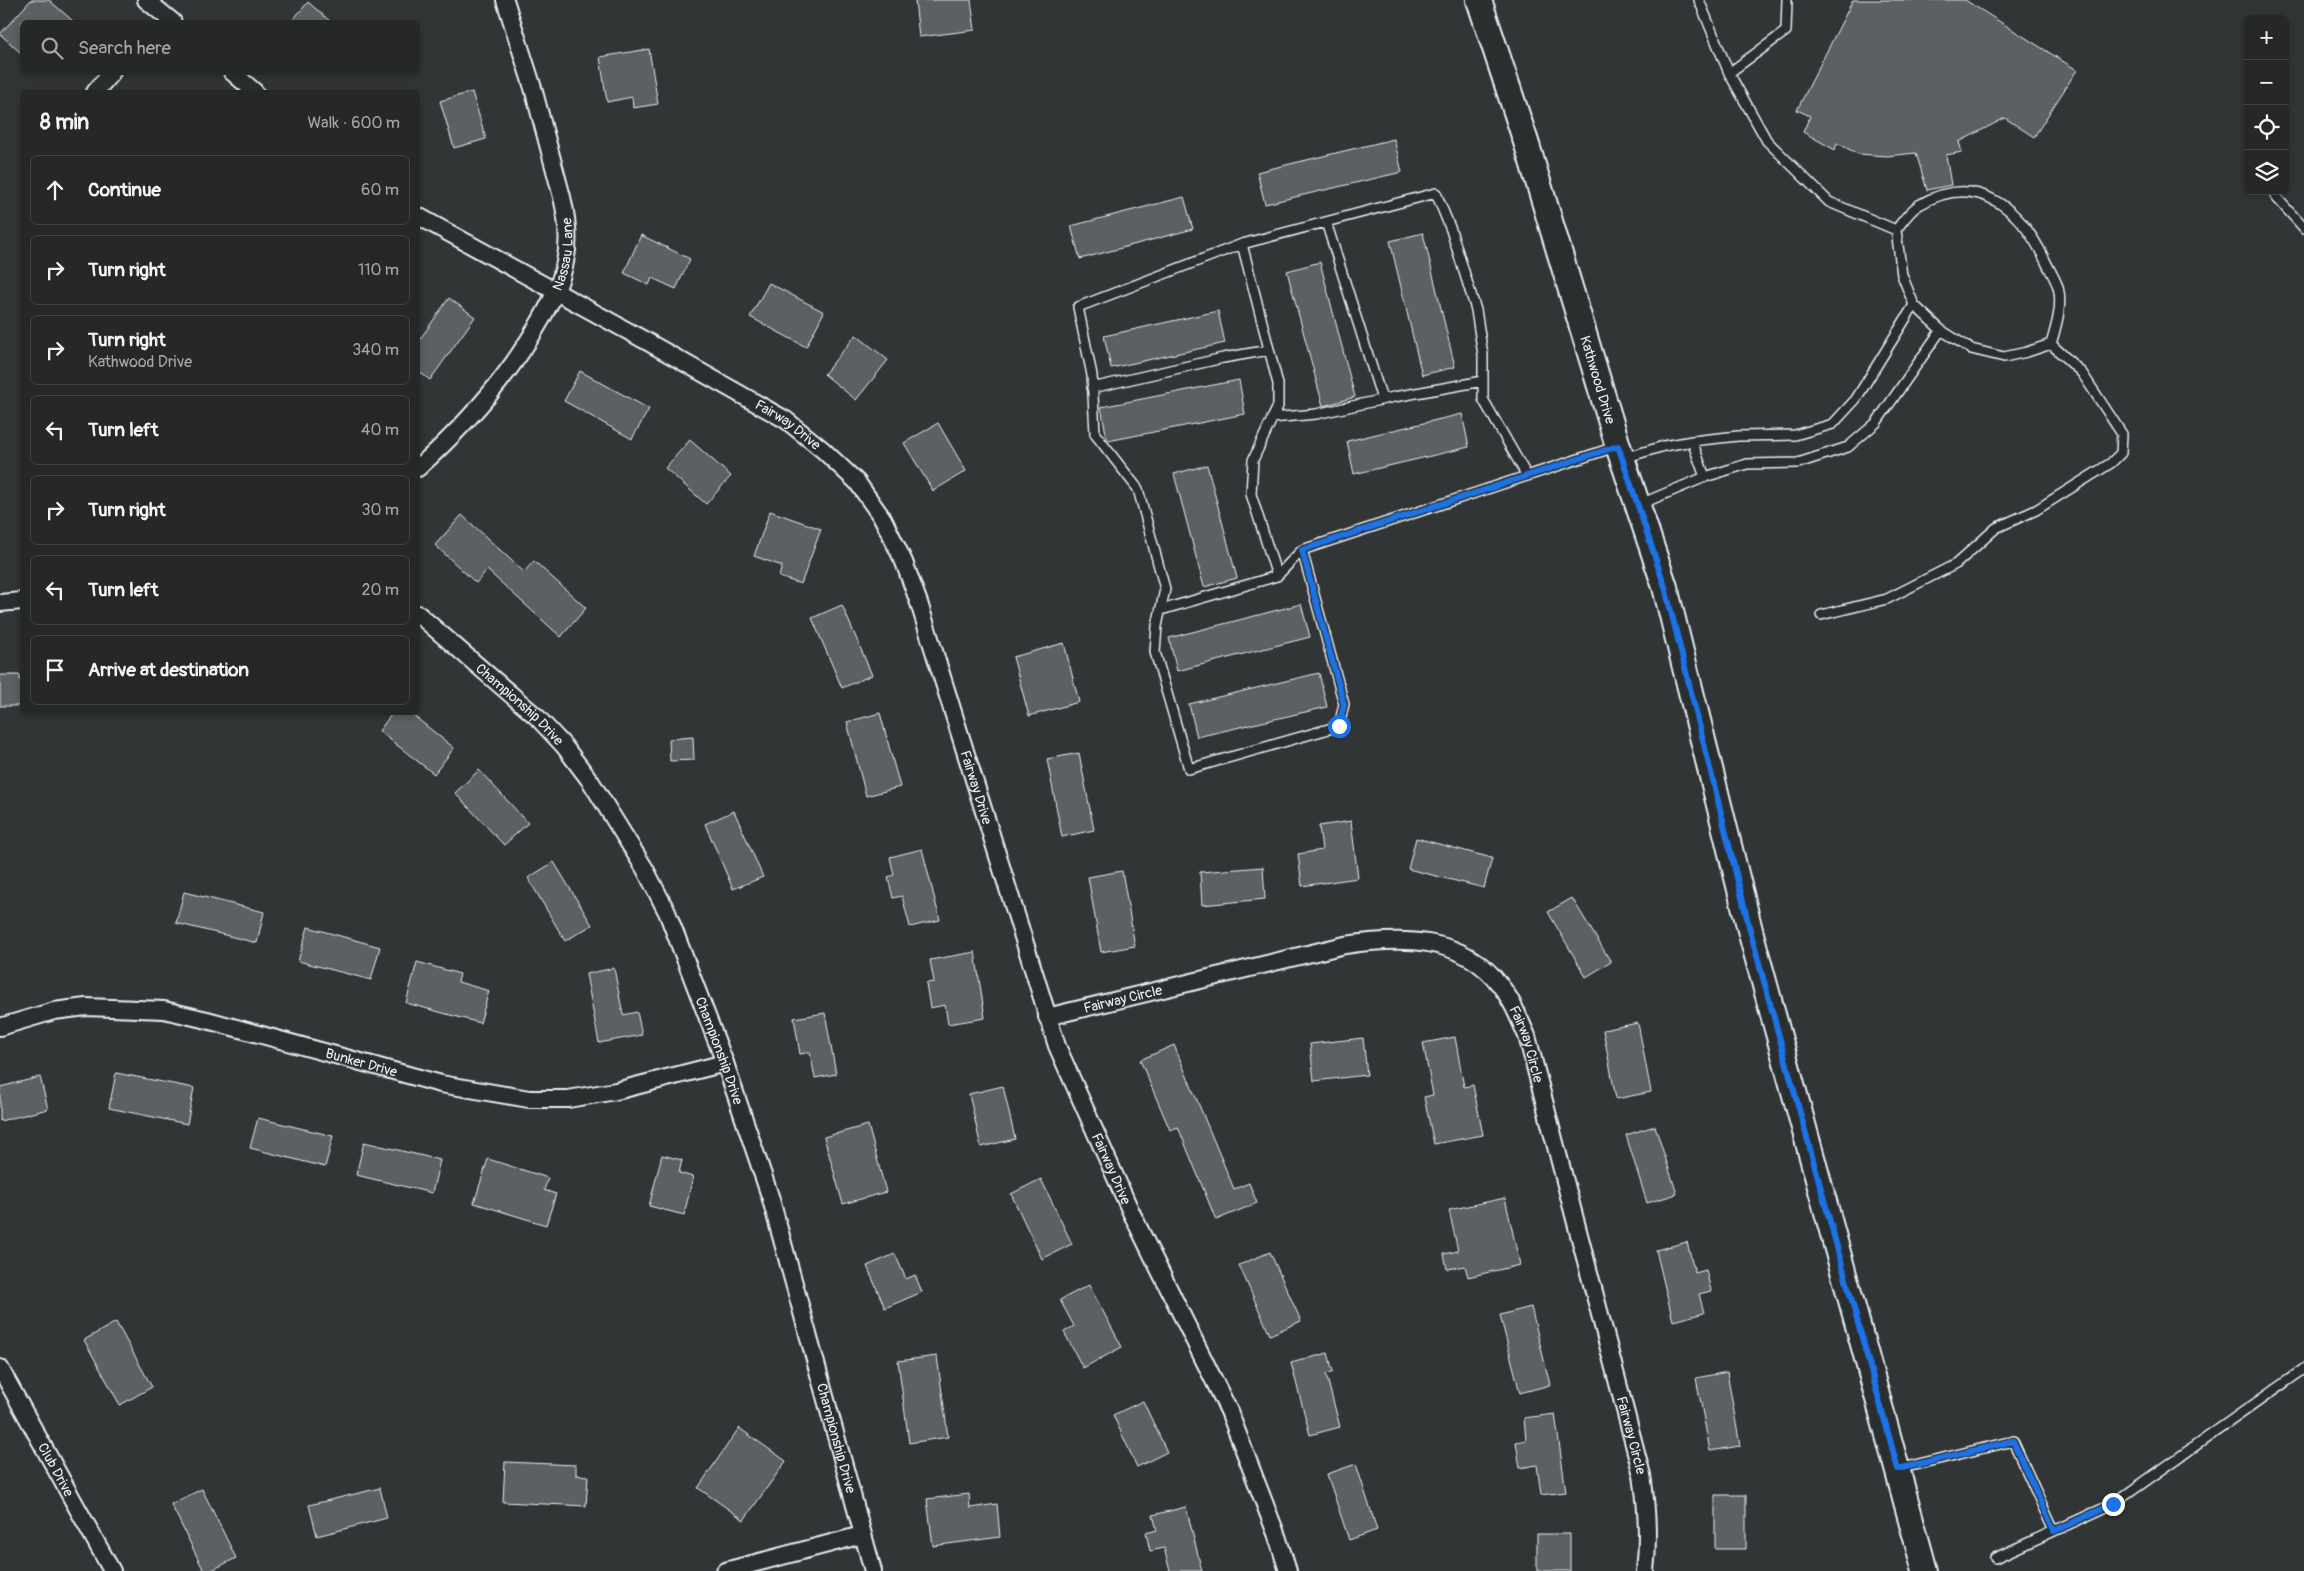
<!DOCTYPE html>
<html lang="en">
<head>
<meta charset="utf-8">
<style>
  body { margin:0; font-family:Pangolin,sans-serif; background:#2e3030; color:#f1f3f6 }
  .controls { position:absolute; right:15px; top:15px; display:grid; overflow:hidden; border-radius:8px; box-shadow:0 2px 8px #0003 }
  .controls button { width:45px; height:45px; display:grid; place-items:center; padding:0; border:0; border-bottom:1px solid #424445; background:#262828; color:#f1f3f6; font:25px sans-serif }
  .stop { position:absolute; width:15px; height:15px; margin:-11px; border:4px solid #1a73e8; border-radius:50%; background:#fff }
  .stop.end { background:#1a73e8; border-color:#fff; box-shadow:0 1px 5px #0008 }
  .list { margin:0; padding:0; list-style:none }
  h2 { display:flex; justify-content:space-between; align-items:center; height:65px; margin:0; padding:0 20px; font-size:21px }
  h2 small { font-size:16px; font-weight:400; color:#a4a6a8 }
  .list li { display:grid; grid-template-columns:32px 1fr auto; gap:15px; align-items:center; box-sizing:border-box; height:70px; margin:0 10px 10px; padding:0 10px; border:1px solid #424445; border-radius:8px }
  .list b { display:block; font-size:19px; white-space:nowrap }
  .list p { margin:0; font-size:16px; white-space:nowrap; color:#a4a6a8 }
  .list em { font-size:16px; font-style:normal; color:#a4a6a8 }
  .icon { flex:none; width:28px; height:28px; fill:none; stroke:currentColor; stroke-width:2; stroke-linecap:round; stroke-linejoin:round }
  .map { position:relative; flex:none; width:2304px; height:1571px; overflow:hidden }
  .search { position:absolute; background:#262828; box-shadow:0 2px 8px #0003; left:20px; top:20px; width:400px; height:55px; display:flex; align-items:center; gap:12px; box-sizing:border-box; padding:0 18px; border-radius:8px; color:#a4a6a8; font-size:19px }
  .panel { position:absolute; background:#262828; box-shadow:0 2px 8px #0003; left:20px; top:90px; width:400px; height:625px; border-radius:8px }
  .map>svg:first-child { display:block }
</style>
</head>
<body>
<div class="map">
<svg width="2304" height="1571" viewBox="0 0 2304 1571">
  <rect width="100%" height="100%" fill="#323536"/>
  <filter id="ink" filterUnits="userSpaceOnUse"><feTurbulence type="fractalNoise" baseFrequency=".02" numOctaves="2"/><feDisplacementMap in="SourceGraphic" scale="10" xChannelSelector="R" yChannelSelector="G"/><feConvolveMatrix kernelMatrix="1 2 1 2 8 2 1 2 1" color-interpolation-filters="sRGB"/></filter>
  <g filter="url(#ink)">
    <path fill="#5c6063" stroke="#e8f1f8" d="M31 0H49L74 22H22V54L0 34Z
      M915 0H971L975 30 919 37Z
      M1853 0H1965L2077 70 2034 137 2005 118 1959 142 1962 152 1946 155 1951 185 1927 190 1916 153 1887 156 1858 154 1837 143 1835 150 1803 132 1810 116 1797 110Z
      M308 2 331 22H291Z
      M649 49 658 104 633 108 632 97 607 102 600 57Z
      M472 92 486 139 454 148 440 101Z
      M1394 139 1402 172 1265 204 1257 172Z
      M1184 197 1193 229 1080 259 1071 226Z
      M1423 233 1455 367 1422 375 1390 241Z
      M641 235 690 259 676 289 652 278 649 285 624 273Z
      M1320 262 1355 397 1323 406 1287 271Z
      M769 283 824 312 806 347 750 317Z
      M449 298 475 317 430 380 418 371V342Z
      M1218 311 1225 343 1111 368 1104 336Z
      M856 335 888 360 856 400 824 374Z
      M580 371 649 409 632 439 564 401Z
      M1239 380 1245 414 1108 441 1107 439 1101 407Z
      M1462 414 1469 447 1354 474 1347 441Z
      M938 423 966 471 933 491 904 443Z
      M690 440 731 476 706 504 665 468Z
      M1207 465 1237 578 1204 587 1174 474Z
      M770 511 821 529 801 584 779 577 782 566 754 556Z
      M462 515 524 572 534 561 586 608 561 637 487 570 476 583 435 545Z
      M1301 604 1310 637 1177 671 1169 638Z
      M842 605 872 675 842 688 812 618Z
      M1064 643 1079 702 1029 716 1013 657Z
      M1319 673 1327 707 1197 737 1189 704Z
      M0 675H20V680H22V706H0Z
      M393 712H409L454 748 434 774 379 731Z
      M880 713 900 787 866 796 847 722Z
      M693 737 694 760 670 761 669 739Z
      M1079 753 1094 830 1062 837 1047 759Z
      M479 770 528 823 504 845 455 793Z
      M734 811 763 877 733 889 705 824Z
      M1351 821 1358 878 1302 886 1298 854 1322 850 1319 826Z
      M1416 838 1492 858 1484 888 1408 869Z
      M922 849 940 920 910 927 902 896 893 898 888 877 894 875 890 857Z
      M554 862 592 925 565 941 528 878Z
      M1263 867 1265 899 1202 905 1200 872Z
      M1122 871 1135 946 1101 952 1088 877Z
      M184 892 264 912 257 943 176 923Z
      M1572 898 1611 962 1586 977 1548 912Z
      M308 927 380 947 371 980 298 961Z
      M975 952 985 1018 948 1024 945 1005 930 1008 926 983 934 982 930 960Z
      M417 962 460 974 458 982 489 991 480 1023 406 1003Z
      M614 968 623 1015 637 1012 642 1035 599 1043 586 974Z
      M825 1013 836 1074 815 1078 810 1052 800 1054 794 1018Z
      M1638 1023 1651 1092 1616 1099 1603 1030Z
      M1455 1037 1464 1087 1473 1085 1483 1135 1434 1144 1424 1097 1433 1095 1423 1043Z
      M1363 1038 1367 1075 1314 1081 1310 1044Z
      M1174 1045 1234 1189 1249 1183 1257 1203 1216 1220 1178 1127 1170 1130 1140 1060Z
      M116 1073 194 1088 187 1124 109 1108Z
      M40 1077 48 1109 0 1121V1087Z
      M1003 1086 1015 1139 981 1147 969 1094Z
      M258 1118 333 1136 325 1167 250 1148Z
      M868 1125 886 1192 843 1204 824 1137Z
      M1655 1126 1677 1194 1647 1203 1626 1135Z
      M364 1142 440 1160 432 1193 356 1175Z
      M662 1155 682 1160 679 1173 693 1177 684 1215 649 1206Z
      M488 1159 548 1178 544 1190 556 1194 546 1225 474 1203Z
      M1041 1179 1072 1244 1042 1259 1011 1194Z
      M1505 1198 1520 1265 1468 1277 1465 1266 1447 1269 1444 1254 1458 1251 1449 1210Z
      M1687 1242 1695 1273 1706 1270 1711 1291 1699 1294 1704 1313 1673 1321 1656 1250Z
      M1270 1252 1301 1321 1270 1335 1239 1265Z
      M895 1254 906 1279 915 1275 922 1292 885 1308 867 1266Z
      M1089 1285 1122 1347 1083 1368 1064 1332 1074 1326 1060 1300Z
      M1531 1307 1550 1385 1520 1393 1500 1315Z
      M116 1322 152 1387 120 1405 84 1340Z
      M1328 1353 1333 1372 1326 1374 1340 1427 1310 1435 1291 1363Z
      M937 1356 948 1437 909 1443 898 1361Z
      M1727 1372 1740 1446 1710 1451 1696 1378Z
      M1143 1401 1167 1452 1137 1467 1113 1415Z
      M1555 1414 1566 1492 1541 1495 1537 1465 1520 1468 1516 1442 1526 1440 1524 1418Z
      M739 1428 786 1461 744 1520 698 1488Z
      M505 1462 576 1465V1475L588 1476 586 1506 503 1502Z
      M1356 1464 1377 1530 1349 1540 1327 1474Z
      M380 1488 387 1518 317 1536 309 1505Z
      M202 1489 236 1558 210 1571H204L171 1504Z
      M969 1494 970 1508 997 1504 1000 1537 933 1546 927 1499Z
      M1715 1495H1746V1549H1715Z
      M1186 1507 1202 1571H1170L1164 1548 1150 1551 1146 1533 1157 1530 1153 1515Z
      M1537 1534H1570V1571H1537Z"/>
    <g fill="none" stroke-linecap="round" stroke-linejoin="round">
      <g stroke="#e8f1f8" stroke-width="12">
        <path id="lane" d="M1699 0 1729 73 1767 141 1829 202 1896 230C1902 222 1910 210 1919 205 1977 171 2020 208 2045 260 2049 269 2055 278 2058 287 2063 305 2056 327 2051 344L2027 352 2004 357 1971 349 1941 330 1914 305 1902 275 1896 230
          M1729 73 1786 31 1787 0
          M2276 197 2304 228
          M1326 222 1382 399
          M1242 244 1078 307 1092 375 1095 434 1138 489 1165 589 1157 626 1155 652 1189 769 1339 726 1344 704 1302 550
          M1092 388 1223 358 1269 350
          M1272 418 1316 414 1394 397 1483 381
          M1692 441 1705 477
          M1624 458 1664 446 1692 441 1738 436 1795 435 1833 424 1856 399 1914 305
          M1527 476 1483 399V355L1476 310 1451 230 1436 193 1242 244 1278 384V406L1253 460 1251 494 1277 576 1302 550 1618 446
          M1638 505 1705 477 1747 464 1798 463 1848 447 1876 423 1941 330
          M1161 610 1277 576
          M1821 615 1887 599 1956 564 1996 528 2036 510 2111 463 2121 453 2122 434 2082 373 2051 344
          M1898 1469 2013 1441 2054 1531
          M1995 1558 2113 1504 2304 1369"/>
      </g>
      <g stroke="#e8f1f8" stroke-width="20">
        <g id="street">
          <path d="M146 0 173 22"/>
          <path d="M232 72 255 92"/>
          <path d="M95 92 112 72"/>
          <path id="s1" d="M418 216 646 341 786 420 823 450 857 482 883 519 904 562 919 603 1057 1046 1131 1212 1229 1411 1277 1536 1288 1571"/>
          <path id="s2" d="M418 468C467 424 509 377 542 318 552 300 561 283 565 262 570 241 567 218 562 197L533 88 505 0"/>
          <path d="M0 603 22 601"/>
          <path id="s3" d="M418 614 537 717 564 746 591 782 645 869 667 912 725 1063 770 1196 873 1571"/>
          <path id="s4" d="M1047 1017 1345 945C1400 937 1463 935 1500 985 1512 1000 1519 1018 1527 1036L1642 1475C1647 1508 1649 1538 1645 1571"/>
          <path id="s5" d="M0 1027 54 1011 86 1007 164 1010 207 1020 441 1084 529 1099H568L616 1091 725 1063"/>
          <path id="s6" d="M0 1368 112 1571"/>
          <path d="M725 1571 862 1535"/>
        </g>
      </g>
      <g stroke="#e8f1f8" stroke-width="28">
        <g id="secondary">
          <path id="s7" d="M1479 0 1527 145 1618 446 1665 587 1751 934 1925 1571"/>
        </g>
      </g>
      <use href="#lane" stroke="#2a2d2e" stroke-width="9"/>
      <use href="#street" stroke="#2a2d2e" stroke-width="16"/>
      <use href="#secondary" stroke="#2a2d2e" stroke-width="24"/>
    </g>
  </g>
  <g fill="none" stroke-linecap="round" stroke-linejoin="round" filter="url(#ink)">
    <path stroke="#1a73e8" stroke-width="6" d="M1339 726 1344 704 1302 550 1618 446 1665 587 1751 934 1898 1469 2013 1441 2054 1531 2113 1504"/>
  </g>
  <g text-anchor="middle" dominant-baseline="central" stroke-width="4" stroke-linejoin="round" paint-order="stroke">
    <g font-size="14" fill="#e8f1f8" stroke="#2a2d2e">
      <text stroke="none"><textPath href="#s2" startOffset="264">Nassau Lane</textPath></text>
      <text stroke="none"><textPath href="#s7" startOffset="398">Kathwood Drive</textPath></text>
      <text stroke="none"><textPath href="#s1" startOffset="425">Fairway Drive</textPath></text>
      <text stroke="none"><textPath href="#s3" startOffset="136">Championship Drive</textPath></text>
      <text stroke="none"><textPath href="#s1" startOffset="845">Fairway Drive</textPath></text>
      <text stroke="none"><textPath href="#s4" startOffset="78">Fairway Circle</textPath></text>
      <text stroke="none"><textPath href="#s4" startOffset="541">Fairway Circle</textPath></text>
      <text stroke="none"><textPath href="#s3" startOffset="541">Championship Drive</textPath></text>
      <text stroke="none"><textPath href="#s5" startOffset="371">Bunker Drive</textPath></text>
      <text stroke="none"><textPath href="#s1" startOffset="1250">Fairway Drive</textPath></text>
      <text stroke="none"><textPath href="#s4" startOffset="946">Fairway Circle</textPath></text>
      <text stroke="none"><textPath href="#s3" startOffset="946">Championship Drive</textPath></text>
      <text stroke="none"><textPath href="#s6" startOffset="116">Club Drive</textPath></text>
    </g>
  </g>
</svg>
<div class="controls">
<button>+</button>
<button>−</button>
<button><svg class="icon" aria-label="locate" viewBox="0 0 24 24"><circle cx="12" cy="12" r="6"/><path d="M12 2v4M12 18v4M2 12h4M18 12h4"/></svg></button>
<button><svg class="icon" aria-label="layers" viewBox="0 0 24 24"><path d="M12 4l9 5-9 5-9-5zM3 14l9 5 9-5"/></svg></button>
</div>
<div class="stop" style="left:1339px;top:726px"></div>
<div class="stop end" style="left:2113px;top:1504px"></div>
<div class="search"><svg class="icon" aria-label="search" viewBox="0 0 24 24"><circle cx="10" cy="10" r="6"/><path d="M15 15l6 6"/></svg>Search here</div>
<section class="panel">
<h2>8 min<small>Walk · 600 m</small></h2>
<ul class="list">
<li><svg class="icon" aria-label="ahead" viewBox="0 0 24 24"><path d="M12 20V5M6 11l6-6 6 6"/></svg><div><b>Continue</b></div><em>60 m</em></li>
<li><svg class="icon" aria-label="right" viewBox="0 0 24 24"><path d="M7 20v-9h11M14 6l5 5-5 5"/></svg><div><b>Turn right</b></div><em>110 m</em></li>
<li><svg class="icon" aria-label="right" viewBox="0 0 24 24"><path d="M7 20v-9h11M14 6l5 5-5 5"/></svg><div><b>Turn right</b><p>Kathwood Drive</p></div><em>340 m</em></li>
<li><svg class="icon" aria-label="left" viewBox="0 0 24 24"><path d="M17 20v-9H6M10 6l-5 5 5 5"/></svg><div><b>Turn left</b></div><em>40 m</em></li>
<li><svg class="icon" aria-label="right" viewBox="0 0 24 24"><path d="M7 20v-9h11M14 6l5 5-5 5"/></svg><div><b>Turn right</b></div><em>30 m</em></li>
<li><svg class="icon" aria-label="left" viewBox="0 0 24 24"><path d="M17 20v-9H6M10 6l-5 5 5 5"/></svg><div><b>Turn left</b></div><em>20 m</em></li>
<li><svg class="icon" aria-label="arrive" viewBox="0 0 24 24"><path d="M6 21V4h12l-3 4 3 4H6"/></svg><div><b>Arrive at destination</b></div></li>
</ul>
</section>
</div>
</body>
</html>
